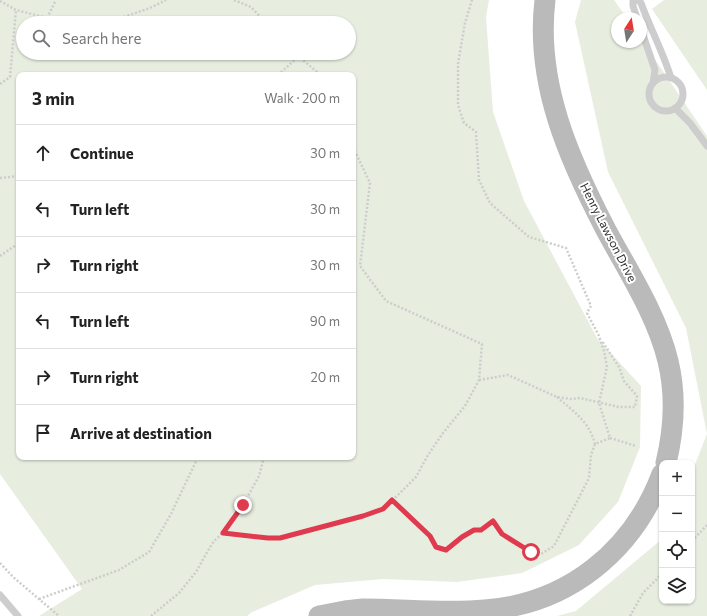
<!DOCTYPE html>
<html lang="en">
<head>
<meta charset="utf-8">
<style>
  body { margin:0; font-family:Commissioner,sans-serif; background:#f6f6f6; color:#222 }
  .controls { position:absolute; right:12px; bottom:12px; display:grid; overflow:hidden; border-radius:8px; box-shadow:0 1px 3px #0004 }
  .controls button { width:36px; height:36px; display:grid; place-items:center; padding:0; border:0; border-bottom:1px solid #e0e0e0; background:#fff; color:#222; font:20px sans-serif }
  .compass { position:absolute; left:611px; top:12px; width:36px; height:36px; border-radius:50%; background:#fff; box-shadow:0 1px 3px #0004; rotate:12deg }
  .stop { position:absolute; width:12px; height:12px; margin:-9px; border:3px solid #e03a4f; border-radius:50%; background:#fff }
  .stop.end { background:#e03a4f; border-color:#fff; box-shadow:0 1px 4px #0008 }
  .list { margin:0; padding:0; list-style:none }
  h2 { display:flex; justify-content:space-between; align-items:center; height:52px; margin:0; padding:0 16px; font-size:17px }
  h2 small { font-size:13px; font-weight:400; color:#767676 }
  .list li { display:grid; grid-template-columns:26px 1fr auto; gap:12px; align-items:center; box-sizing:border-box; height:56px; padding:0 16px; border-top:1px solid #e0e0e0 }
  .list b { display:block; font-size:15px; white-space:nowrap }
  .list em { font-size:13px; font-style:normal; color:#767676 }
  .icon { flex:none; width:22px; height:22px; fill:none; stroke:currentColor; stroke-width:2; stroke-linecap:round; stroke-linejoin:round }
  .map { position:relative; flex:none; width:707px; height:616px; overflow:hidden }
  .search { position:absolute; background:#fff; box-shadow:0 1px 3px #0004; left:16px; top:16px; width:340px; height:44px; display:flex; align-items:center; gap:10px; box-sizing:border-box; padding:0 14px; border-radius:22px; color:#767676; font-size:15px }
  .panel { position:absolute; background:#fff; box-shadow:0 1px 3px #0004; left:16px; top:72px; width:340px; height:388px; border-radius:8px }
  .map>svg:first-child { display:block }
</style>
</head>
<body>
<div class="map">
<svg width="707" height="616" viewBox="0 0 707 616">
  <rect width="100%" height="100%" fill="#fff"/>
  <path fill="#e7eddf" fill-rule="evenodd" d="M0 0H489L486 17 493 112 524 201 597 338 641 386 640 447 618 502 579 545 522 573 457 582 383 579 315 585 252 612 247 616H39L82 589 0 474ZM23 23H349V53H23ZM19 75H353V457H19Z
    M581 0H614L627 18H617V42H641V39L707 136V616H557L576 611 662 539V601H692V472L707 434 686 328 608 172 575 22Z
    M664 0H707V90L652 9Z"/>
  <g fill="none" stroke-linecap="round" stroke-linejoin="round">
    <path stroke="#cdcdcd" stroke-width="2.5" stroke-dasharray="2 2" stroke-linecap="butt" d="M234 0 251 7 266 23
      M0 1 16 10 47 18 109 22 150 8 166 0
      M47 18 56 0
      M294 53 321 75
      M278 75 298 57
      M0 84 10 77 16 10
      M0 178 19 176
      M0 256 19 243
      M479 380 508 375 557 397 571 399 580 398 619 407H635L637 396 624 381 619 367 602 341
      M557 397C574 412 589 421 595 444
      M610 438 636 446
      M392 500 430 536 436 547 446 550 462 537 474 531 481 530 493 521C496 525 498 531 502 534 512 544 527 551 541 554L554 546 589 478 591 455 595 444 610 438 599 403 607 367 604 351 599 336 587 313 591 306 566 248 529 237 490 203 479 180 476 132 464 123 458 105V64L465 23 472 0
      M224 532 243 505 259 476 264 457
      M692 541 707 525
      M0 563 13 577 59 616
      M39 599 119 570 149 552 171 514 198 457
      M151 616 179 593 196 572 206 554 214 541 223 533 267 538H279L363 516 383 509 401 492 416 477 428 455 443 433 465 406 479 380 482 344 386 301 360 266 370 183 353 147
      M630 616 643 593 658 578 662 572"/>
    <path stroke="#cdcdcd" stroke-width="7" d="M633 0V6L637 18
      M638 0 641 3C650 28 663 52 671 78
      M641 29 655 70 653 83
      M649 94a17 17 0 1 1 34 0a17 17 0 1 1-34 0Z
      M675 108 690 123 707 146
      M0 595 18 616"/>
    <path stroke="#bababa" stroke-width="21" d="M545 0C535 83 569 159 606 230 628 271 657 315 668 361 676 394 674 430 666 463
      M319 616 345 611 363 609C404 609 445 614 485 610 568 604 633 551 662 474"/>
  </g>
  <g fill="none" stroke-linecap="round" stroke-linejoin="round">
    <path stroke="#e03a4f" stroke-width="5" d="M243 505 223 533 268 538H280L363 516 383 509 392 500 430 536 436 547 446 550 462 537 474 530H481L493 521 502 534 531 552"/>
  </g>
  <g text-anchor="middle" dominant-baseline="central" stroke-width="4" stroke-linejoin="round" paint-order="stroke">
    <g font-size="12" fill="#303030" stroke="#fff">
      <text transform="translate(609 232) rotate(63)">Henry Lawson Drive</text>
    </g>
  </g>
</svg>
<div class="controls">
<button>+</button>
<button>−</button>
<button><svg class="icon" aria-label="locate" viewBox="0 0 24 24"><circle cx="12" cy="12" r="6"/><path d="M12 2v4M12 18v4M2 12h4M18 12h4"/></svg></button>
<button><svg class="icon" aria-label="layers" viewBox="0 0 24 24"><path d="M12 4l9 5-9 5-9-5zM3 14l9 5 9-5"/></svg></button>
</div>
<svg class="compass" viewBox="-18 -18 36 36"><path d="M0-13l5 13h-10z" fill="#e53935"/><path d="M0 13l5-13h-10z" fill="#767676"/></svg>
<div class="stop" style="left:531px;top:552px"></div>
<div class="stop end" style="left:243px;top:505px"></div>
<div class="search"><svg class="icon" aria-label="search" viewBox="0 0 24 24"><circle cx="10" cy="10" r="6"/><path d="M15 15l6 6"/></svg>Search here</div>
<section class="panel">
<h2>3 min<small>Walk · 200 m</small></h2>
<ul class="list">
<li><svg class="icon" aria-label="ahead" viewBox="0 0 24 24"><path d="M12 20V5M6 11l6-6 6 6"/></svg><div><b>Continue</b></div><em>30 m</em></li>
<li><svg class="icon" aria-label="left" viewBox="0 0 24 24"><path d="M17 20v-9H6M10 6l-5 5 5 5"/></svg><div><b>Turn left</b></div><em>30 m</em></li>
<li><svg class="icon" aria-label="right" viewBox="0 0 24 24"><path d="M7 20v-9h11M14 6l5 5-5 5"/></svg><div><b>Turn right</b></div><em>30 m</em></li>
<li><svg class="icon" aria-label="left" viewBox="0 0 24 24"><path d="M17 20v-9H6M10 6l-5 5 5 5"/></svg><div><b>Turn left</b></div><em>90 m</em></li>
<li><svg class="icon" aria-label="right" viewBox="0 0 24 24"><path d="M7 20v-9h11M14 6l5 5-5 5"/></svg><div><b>Turn right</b></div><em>20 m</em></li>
<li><svg class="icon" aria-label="arrive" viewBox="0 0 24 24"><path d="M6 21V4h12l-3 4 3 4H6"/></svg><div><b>Arrive at destination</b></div></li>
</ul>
</section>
</div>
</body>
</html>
